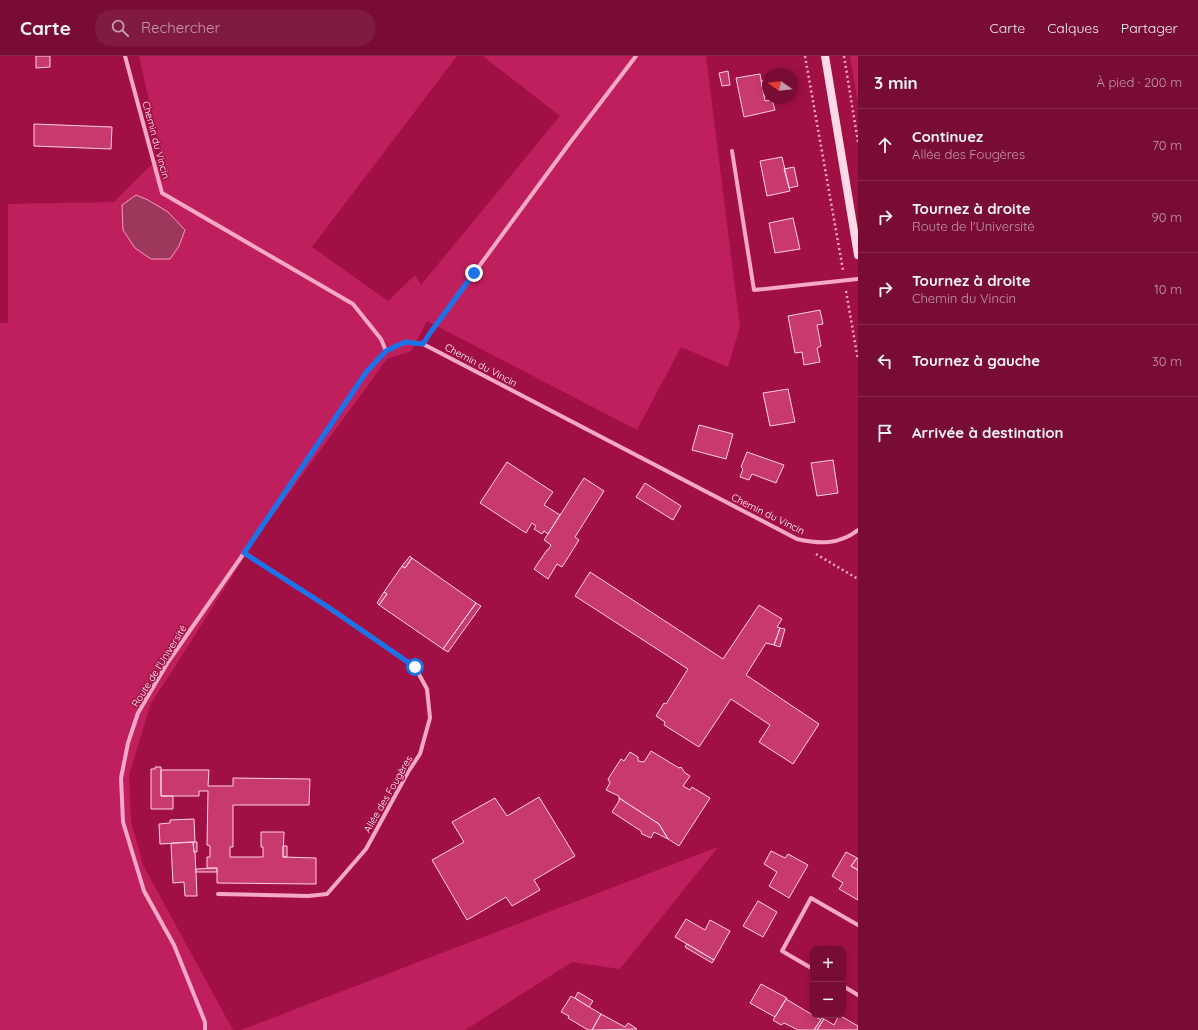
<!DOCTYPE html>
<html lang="fr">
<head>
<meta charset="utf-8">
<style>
  body { margin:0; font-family:Quicksand,sans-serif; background:#801a40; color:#f1f3f6 }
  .controls { position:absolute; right:12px; bottom:12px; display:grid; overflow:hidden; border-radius:8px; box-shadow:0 2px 10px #0003 }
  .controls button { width:36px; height:36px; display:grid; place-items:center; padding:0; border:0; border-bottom:1px solid #8a2c4f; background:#790c34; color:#f1f3f6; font:20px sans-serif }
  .compass { position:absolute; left:762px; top:12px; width:36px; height:36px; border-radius:50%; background:#790c34; box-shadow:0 2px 10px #0003; rotate:284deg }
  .stop { position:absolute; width:12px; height:12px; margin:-9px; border:3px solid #1a73e8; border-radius:50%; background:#fff }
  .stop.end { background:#1a73e8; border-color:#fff; box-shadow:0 1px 4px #0008 }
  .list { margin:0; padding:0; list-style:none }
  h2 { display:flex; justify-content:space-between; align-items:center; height:52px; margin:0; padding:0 16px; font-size:17px }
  h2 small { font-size:13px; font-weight:400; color:#c39bac }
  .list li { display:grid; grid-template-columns:26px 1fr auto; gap:12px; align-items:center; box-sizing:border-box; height:72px; padding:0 16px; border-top:1px solid #8a2c4f }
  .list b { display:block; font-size:15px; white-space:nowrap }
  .list p { margin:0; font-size:13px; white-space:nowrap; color:#c39bac }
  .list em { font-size:13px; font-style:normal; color:#c39bac }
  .icon { flex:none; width:22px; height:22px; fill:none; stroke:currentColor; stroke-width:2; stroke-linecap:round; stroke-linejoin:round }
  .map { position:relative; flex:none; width:858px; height:974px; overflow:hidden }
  header { display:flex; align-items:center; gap:24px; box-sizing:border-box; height:56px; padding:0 20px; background:#790c34; border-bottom:1px solid #8a2c4f }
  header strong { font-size:19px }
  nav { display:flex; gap:22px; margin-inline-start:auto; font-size:14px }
  .search { width:280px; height:36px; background:#801a40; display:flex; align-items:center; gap:10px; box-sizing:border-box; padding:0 14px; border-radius:16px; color:#c39bac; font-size:15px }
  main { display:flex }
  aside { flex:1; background:#790c34 }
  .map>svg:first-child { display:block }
</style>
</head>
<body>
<header>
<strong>Carte</strong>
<div class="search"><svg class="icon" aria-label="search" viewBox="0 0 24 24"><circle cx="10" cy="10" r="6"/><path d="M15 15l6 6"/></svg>Rechercher</div>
<nav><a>Carte</a><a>Calques</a><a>Partager</a></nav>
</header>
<main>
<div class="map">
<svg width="858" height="974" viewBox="0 0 858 974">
  <rect width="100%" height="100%" fill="#a11045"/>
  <path fill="#bf1f5c" d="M139 0H457L312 191 388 245 415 219 421 229 560 60 483 0H706L740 271 728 311 681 291 637 374 427 265 411 295 387 303 257 481 178 606 151 647 129 719 131 765 143 809 233 974H0V267H8V148L114 146 161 99Z
    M850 0H858V47Z
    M718 791 620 913 572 906 465 974H241Z"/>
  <path fill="#9e375c" stroke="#f99bc0" d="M136 139 148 144 168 156 185 174 179 190 170 203H151L135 192 123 174 122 149Z"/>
  <path fill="#c8396f" stroke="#fed2e3" d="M36 0H50V11L36 12Z
    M728 15 730 29 722 30 719 17Z
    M760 18 765 45 772 44 775 54 744 61 736 22Z
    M768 24V40H764L761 25Z
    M34 68 112 71 111 93 34 90Z
    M782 101 790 135 767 140 760 105Z
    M794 111 798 130 789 132 784 113Z
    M793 162 800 193 775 197 769 167Z
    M820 254 823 268 817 269 821 290 817 292 820 306 804 309 802 296 795 297 788 260Z
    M788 333 795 366 770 370 763 337Z
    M699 369 733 378 726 403 692 394Z
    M747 396 784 409 776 427 752 418 749 424 740 421 743 413 741 411Z
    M833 404 838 437 817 440 811 407Z
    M507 406 553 436 544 449 560 459 548 478 544 475 542 478 534 473 536 470 532 467 526 477 480 447Z
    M584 422 604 435 575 481 579 484 562 511 557 508 548 523 534 513 547 494H548L551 489 544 484Z
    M645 427 681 450 673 464 636 441Z
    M410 500 412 502 405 512 402 510Z
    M412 502 476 547 443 593 379 549 387 538 384 536 402 510 405 512Z
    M590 516 723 603 759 549 782 563 777 571 780 572 774 589 766 587 746 619 819 668 793 708 759 686 770 669 731 643 699 691 664 669 665 666 656 660 664 647 666 648 688 613 575 540Z
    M384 536 387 538 379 549 377 547Z
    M476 547 481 550 448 596 443 593Z
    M780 572 785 573 780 591 774 589Z
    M651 695 679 712 681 711 685 717 690 720 683 730 690 734 692 731 710 742 679 790 668 783 659 768 619 742V740L606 734 610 727 608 723 621 703 624 705 630 696 638 701V705L644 706Z
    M155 711H161V740H173V753H151V713H155Z
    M161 714H209L208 730H233V722L310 723 309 749H233V791H230V801H263V791H261V776H284L283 801 316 802V828L217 827V812H207V801H210V790L207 789 208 735H199V740H161Z
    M539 741 575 800 534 824 540 834 512 850 506 841 467 864 432 804 464 786 452 766 495 742 507 760Z
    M619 742 659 768 668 783 654 776 651 782 642 778 641 775 612 756 619 745Z
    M194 763 195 786 160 788 159 768 170 767V764Z
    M193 786 194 796H195L197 840H185L184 826 173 827 171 787Z
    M193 786H197V796H194Z
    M283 790H287V801H283Z
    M771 795 785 802 788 798 808 809 789 842 769 830 777 816 764 808Z
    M846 796 857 802 851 810 858 814V844L839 833 843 827 832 820Z
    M857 802 858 803V814L851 810Z
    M217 812V816H196V813Z
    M758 845 777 856 763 881 743 870Z
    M686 863 705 874 710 864 730 875 714 904 675 881Z
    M687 888 714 904 712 907 685 891Z
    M761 928 787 942 775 961 750 947Z
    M578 936 593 945 589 951 575 942Z
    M571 940 601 958 592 974H588L568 962 569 960 561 956Z
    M786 943 821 964 814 974H798L784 967 781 969 773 964Z
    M601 958 625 971 628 967 637 973 592 974Z
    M839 959 858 970 857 974H817L824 963 834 969Z
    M822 962 824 963 817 974H814Z"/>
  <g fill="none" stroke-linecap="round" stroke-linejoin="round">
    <path stroke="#f6a9c6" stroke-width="2.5" stroke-dasharray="2 3" stroke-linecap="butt" d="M805 0 843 214
      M844 0 858 86
      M846 235 858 304
      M816 498 858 523"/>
    <path stroke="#f6a9c6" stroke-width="4" d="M125 0 162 137 353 248 381 283 386 295 405 286 423 288 797 483C819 488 839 489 858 474
      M732 95 754 234 858 223
      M423 288 430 277 569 88 636 0
      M218 838 308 840 327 838 366 793 408 716 420 698 430 662 427 633 415 611 328 551 244 497
      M813 913 782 895 811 842 858 869
      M843 930 858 939
      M205 974V966L174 889 144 835 123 766 121 722 128 687 138 657 168 606 244 497 367 315 386 295"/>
    <path stroke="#fedae7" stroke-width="8" d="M825 0 858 199"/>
  </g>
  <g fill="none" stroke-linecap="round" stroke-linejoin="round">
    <path stroke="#1a73e8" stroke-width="5" d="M415 611 328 551 244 497 367 315 386 295 405 286 423 288 430 277 474 217"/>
  </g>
  <g text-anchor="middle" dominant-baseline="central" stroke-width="3" stroke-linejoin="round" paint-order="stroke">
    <g font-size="10" fill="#fff" stroke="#a11045">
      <text transform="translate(156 84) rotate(75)">Chemin du Vincin</text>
      <text transform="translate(481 309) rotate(28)">Chemin du Vincin</text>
      <text transform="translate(768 458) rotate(26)">Chemin du Vincin</text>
      <text transform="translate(159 610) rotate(-58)">Route de l'Université</text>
      <text transform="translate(388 738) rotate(-60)">Allée des Fougères</text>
    </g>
  </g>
</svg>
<div class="controls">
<button>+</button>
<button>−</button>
</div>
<svg class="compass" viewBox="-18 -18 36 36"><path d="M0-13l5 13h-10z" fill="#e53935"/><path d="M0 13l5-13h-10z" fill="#c39bac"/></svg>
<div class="stop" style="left:415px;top:611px"></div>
<div class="stop end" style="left:474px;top:217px"></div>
</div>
<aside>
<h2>3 min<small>À pied · 200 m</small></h2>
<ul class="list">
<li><svg class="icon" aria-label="ahead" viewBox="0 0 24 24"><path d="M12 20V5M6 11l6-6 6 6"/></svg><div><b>Continuez</b><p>Allée des Fougères</p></div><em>70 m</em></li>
<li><svg class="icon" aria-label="right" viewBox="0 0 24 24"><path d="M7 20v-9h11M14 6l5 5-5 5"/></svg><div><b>Tournez à droite</b><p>Route de l'Université</p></div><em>90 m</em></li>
<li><svg class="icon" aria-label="right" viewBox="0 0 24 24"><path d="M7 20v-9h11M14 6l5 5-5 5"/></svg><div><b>Tournez à droite</b><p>Chemin du Vincin</p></div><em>10 m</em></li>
<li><svg class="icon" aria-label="left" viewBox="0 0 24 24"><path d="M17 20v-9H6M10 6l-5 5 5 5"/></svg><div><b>Tournez à gauche</b></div><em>30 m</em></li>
<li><svg class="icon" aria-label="arrive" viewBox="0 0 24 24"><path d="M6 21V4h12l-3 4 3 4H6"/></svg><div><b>Arrivée à destination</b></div></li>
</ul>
</aside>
</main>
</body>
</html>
